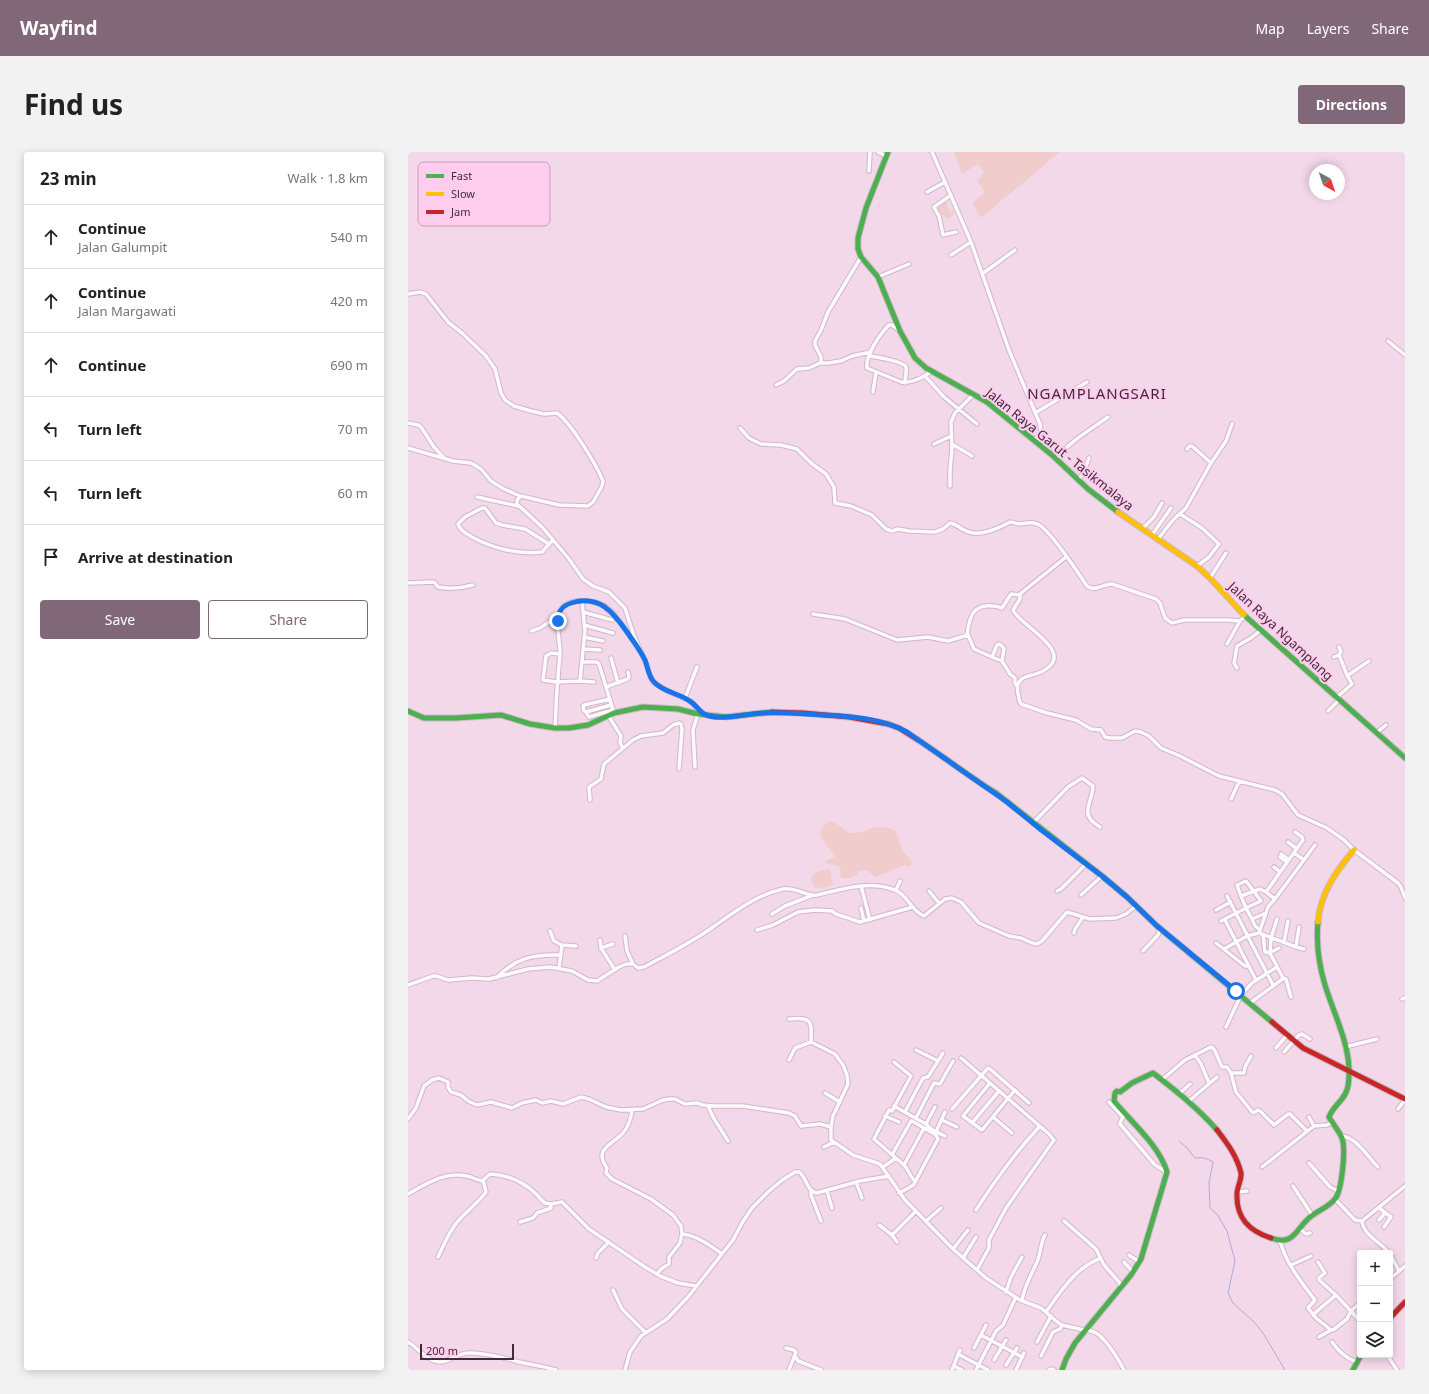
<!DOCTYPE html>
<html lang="en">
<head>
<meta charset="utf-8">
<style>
  body { margin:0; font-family:"Noto Sans",sans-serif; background:#f2f2f2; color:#222 }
  .controls { position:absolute; right:12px; bottom:12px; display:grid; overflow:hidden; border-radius:4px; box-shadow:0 2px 10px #0003 }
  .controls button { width:36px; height:36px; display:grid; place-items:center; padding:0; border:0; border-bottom:1px solid #e0e0e0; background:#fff; color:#222; font:20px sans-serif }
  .compass { position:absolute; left:901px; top:12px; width:36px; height:36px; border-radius:50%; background:#fff; box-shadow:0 2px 10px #0003; rotate:140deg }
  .scale { position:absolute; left:12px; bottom:10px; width:94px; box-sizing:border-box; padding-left:4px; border:2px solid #422b3b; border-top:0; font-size:11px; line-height:14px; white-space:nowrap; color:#422b3b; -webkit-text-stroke:3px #fecdee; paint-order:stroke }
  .stop { position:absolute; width:12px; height:12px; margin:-9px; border:3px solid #1a73e8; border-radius:50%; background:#fff }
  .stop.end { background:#1a73e8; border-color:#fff; box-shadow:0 1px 4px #0008 }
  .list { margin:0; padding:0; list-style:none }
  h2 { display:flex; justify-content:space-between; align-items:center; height:52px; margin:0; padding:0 16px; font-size:17px }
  h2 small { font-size:13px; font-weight:400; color:#767676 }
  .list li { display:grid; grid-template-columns:26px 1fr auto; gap:12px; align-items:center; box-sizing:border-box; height:64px; padding:0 16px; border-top:1px solid #e0e0e0 }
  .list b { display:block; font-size:15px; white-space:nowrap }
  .list p { margin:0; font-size:13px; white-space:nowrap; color:#767676 }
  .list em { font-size:13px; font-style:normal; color:#767676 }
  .actions { display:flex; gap:8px; padding:12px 16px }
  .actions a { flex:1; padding:9px 0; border:1px solid #806878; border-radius:4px; text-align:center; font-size:14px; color:#806878 }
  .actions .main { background:#806878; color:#fff }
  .icon { flex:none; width:22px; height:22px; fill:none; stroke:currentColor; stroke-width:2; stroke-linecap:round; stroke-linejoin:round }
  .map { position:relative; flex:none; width:997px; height:1218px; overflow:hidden; border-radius:4px }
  header { display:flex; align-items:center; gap:24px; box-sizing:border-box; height:56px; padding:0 20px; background:#806878; color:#fff }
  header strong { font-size:19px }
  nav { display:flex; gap:22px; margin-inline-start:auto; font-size:14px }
  .intro { display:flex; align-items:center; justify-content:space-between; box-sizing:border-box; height:96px; padding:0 24px }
  h1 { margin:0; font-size:28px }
  .button { padding:10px 18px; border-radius:4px; background:#806878; color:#fff; font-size:14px; font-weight:700 }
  main { display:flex; gap:24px; padding:0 24px }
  aside { flex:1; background:#fff; border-radius:4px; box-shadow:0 2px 10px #0003 }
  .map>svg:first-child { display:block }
</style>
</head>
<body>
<header>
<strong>Wayfind</strong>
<nav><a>Map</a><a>Layers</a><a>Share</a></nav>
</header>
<div class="intro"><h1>Find us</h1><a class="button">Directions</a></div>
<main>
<aside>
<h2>23 min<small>Walk · 1.8 km</small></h2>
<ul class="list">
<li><svg class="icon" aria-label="ahead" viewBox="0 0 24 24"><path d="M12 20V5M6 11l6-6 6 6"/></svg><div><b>Continue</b><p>Jalan Galumpit</p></div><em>540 m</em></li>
<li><svg class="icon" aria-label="ahead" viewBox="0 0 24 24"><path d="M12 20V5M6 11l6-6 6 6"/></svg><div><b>Continue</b><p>Jalan Margawati</p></div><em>420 m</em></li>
<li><svg class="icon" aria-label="ahead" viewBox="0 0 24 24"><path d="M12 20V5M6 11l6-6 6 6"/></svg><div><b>Continue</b></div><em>690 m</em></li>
<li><svg class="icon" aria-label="left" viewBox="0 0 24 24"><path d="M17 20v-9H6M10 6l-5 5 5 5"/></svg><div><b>Turn left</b></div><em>70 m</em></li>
<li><svg class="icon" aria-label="left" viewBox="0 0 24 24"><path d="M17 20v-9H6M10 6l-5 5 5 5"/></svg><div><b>Turn left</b></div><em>60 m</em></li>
<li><svg class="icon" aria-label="arrive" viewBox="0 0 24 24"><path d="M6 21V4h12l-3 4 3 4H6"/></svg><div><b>Arrive at destination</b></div></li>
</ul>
<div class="actions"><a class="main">Save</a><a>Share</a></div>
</aside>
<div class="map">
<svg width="997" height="1218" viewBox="0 0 997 1218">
  <rect width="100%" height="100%" fill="#f3d8ea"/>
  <path fill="#f1cccc" d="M546 0H652L573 66 564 51 577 40 569 29 576 21 570 12 554 22Z
    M543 44V46L538 49 542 60 546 57V62L540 67 535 63 531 65 527 55Z
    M421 669C424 670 428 671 430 673 435 675 438 681 444 681 461 682 464 669 487 678L495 699 504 710 502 715 497 713 467 725 459 718 449 719 450 723 441 726H433L432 715C427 712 421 713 416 710L428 704C421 696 412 689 412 678Z
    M422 717 425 733 414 736 407 735 403 729 405 722 414 718Z"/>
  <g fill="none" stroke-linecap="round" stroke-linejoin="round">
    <path stroke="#aeabda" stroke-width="1" d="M771 989 779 996 787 1006C794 1005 799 1006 805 1010L801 1031 802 1056 809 1062 819 1079 827 1109 820 1141 825 1151 845 1169 855 1181 877 1218"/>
    <g stroke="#cfb8c7" stroke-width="5.5">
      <path id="street" d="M470 0 478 4
        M524 0 563 90 601 198 632 272 633 281 626 289
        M461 19 462 0
        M519 40 537 30
        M543 43 526 55 531 64 535 83 548 80
        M543 103 563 90
        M574 122 607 98
        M470 125 501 112
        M0 142 12 140 18 142 40 170 54 181 78 204 87 217 93 241 97 248 106 254 123 259 136 262 149 261C163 271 188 312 195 329L194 334 188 345 185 350 180 354 151 353 113 344 109 348V352L135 376 161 407 175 427 185 434 201 440 217 456 226 484 237 509 243 526 245 530 260 539 282 549 291 558 297 562
        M491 178 484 173H481C472 182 457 203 459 216L493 230C504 232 515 225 524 219
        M980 189 997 203
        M462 204C468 205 495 209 498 215 499 219 497 226 497 231
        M413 211V205L407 193V189L413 178 420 160 453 105
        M517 224 536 245 569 272
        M368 233 376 229 389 217 401 216 412 211H420L433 209 444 204 463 200
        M465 240 468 220
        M627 261 679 230
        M0 271 10 273 13 275 26 295 36 306
        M332 276 341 286 353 292 373 293 389 297 403 311 418 322 426 335 427 351 443 354 464 363 478 377 484 379 490 377 501 379 527 380 535 377 542 371C548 372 550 375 556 378 570 386 589 377 602 370 605 370 608 371 611 372 617 372 623 369 629 372 640 375 671 422 679 434 688 440 695 432 704 432L748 447 752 451 757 466 764 471 776 468H819L832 469 837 464
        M526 292 543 284
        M544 292 564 304
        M0 296 45 309 63 311 73 317 83 329 96 337 112 344
        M779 297 782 294H784L803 311
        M648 307C662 289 682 278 700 265
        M671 328 677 317 681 306
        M542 334V319L544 297 543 270 547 261 566 242
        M69 345 110 354
        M772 362 794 376 811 392 801 405 789 414
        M734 377 746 365 754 351
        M744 383 763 356
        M750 387 765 368 778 356 803 311 818 289 824 272
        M141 392 117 377 94 373 88 371 77 356H74L57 365 50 372C52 379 58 381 64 385 84 396 110 403 134 400L144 389
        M658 405 612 442V447L605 458C610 472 667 499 638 517 632 522 622 523 615 526 609 530 609 535 610 542 612 546 610 548 613 552L639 561 668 568 683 577 693 578 697 585 702 586H714L727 579 733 580 741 584 753 596 772 604 811 624 867 638 874 642 890 663 919 676 936 688 946 698 990 731 993 735 997 746
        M802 426 818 401
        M0 431 25 430 27 431 30 435C41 437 54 436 65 433
        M175 460 204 468
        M405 462 437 467 489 488 520 485 540 489 560 483 566 497 584 505 589 493 591 492 594 494 596 497 594 509 602 522 607 526V531L609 534
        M176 473 205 481
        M123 479 132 476 150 464
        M559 483C561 467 564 451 585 454 588 454 591 455 594 456L603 442 612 443
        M176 485 195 489
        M819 492 832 469
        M175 497 192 498
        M152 502 143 501 138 504 135 528 149 530 172 529 177 479 174 449
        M931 503 933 500 931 495
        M584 505 594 509
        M926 505 931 503 939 523 944 532 928 546
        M203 506 210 531
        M174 510H189L191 512 206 561
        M829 516 826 511 829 494 843 486 853 478
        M939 524 961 509
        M172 529 186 530
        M198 535 220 527 221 525 220 520
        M277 546 289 515
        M202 547 176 553 175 554 176 559 178 560 203 553
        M920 559 931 548
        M178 560 181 565 205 558
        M200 563 213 584 212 590 214 595
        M147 576C148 560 148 544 150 527 150 518 152 509 152 500 152 489 147 470 151 461 157 444 188 447 200 456 212 466 218 481 228 492
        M968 581 978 573
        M287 615 285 578 290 562
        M823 647 831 630
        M182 648 181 635 193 627 196 612 225 588 233 584 255 581 265 573 271 571 273 572 274 577 271 617
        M625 671 660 635 674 626 685 634C684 653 670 662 692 675
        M880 690 889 697
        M873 702 881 708
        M872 705 879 710
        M896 708 907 693
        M866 715 872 720
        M453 734 462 768
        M488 738 492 729
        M521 739 531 751
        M649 739 653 737 678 712
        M673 743 694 724
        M819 744 865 833
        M833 744 829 733 838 729 853 749 838 756 844 767 858 761
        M867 747 896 708 886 701
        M453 756 456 769
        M808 758 823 750
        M364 762 377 754 405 743
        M844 767 847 774 852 778
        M869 767 863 786 862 801 875 826
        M817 768 848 828
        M813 769 838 756 833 744 852 737 858 740
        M349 778 365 773 390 760 407 758 424 759 428 762 452 770 505 755
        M142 779 146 789 154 793
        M666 781 667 777 675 765
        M851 781 860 755 867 747 858 740 895 688 894 685 887 680
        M855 783 857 800 862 801
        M217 784 219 799 225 812
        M192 788 193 796 207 818
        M876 790 880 769
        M808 791 837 814H841
        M888 795 896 797
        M193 796 205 792
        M816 797 839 784 851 781 888 795 891 775
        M735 799 750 783 752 776
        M863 800 871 796
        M151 816 154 793 168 794
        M88 826C108 806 125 802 152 803
        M0 833 25 824H28L40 828 64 826 81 827 120 817 142 815 164 819 180 828 189 829 211 815 218 812H225L230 816 236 815C260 802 283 791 305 775 325 761 347 744 371 738 387 733 398 745 409 743 435 737 461 728 487 738 499 742 503 759 516 764L537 747 544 746 553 750 571 771 601 784 613 786 624 791 629 792 634 789 659 760 682 767 708 766 718 762 728 754
        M994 847 997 846
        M842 851 876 826 878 827 883 845
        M381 867C404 865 404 869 403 890L427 902 435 913 439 923 440 932 425 964 423 975V988L445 1003 472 1012 497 1048 545 1097 578 1126 612 1148 633 1156 648 1169 654 1173 676 1178
        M818 875 833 843 844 831 869 815
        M937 895 969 887
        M868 896 879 883
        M508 898 530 909
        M876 900 891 883 894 882 902 887
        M787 903 793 912 801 931
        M553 906 641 982 646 988 598 1056 581 1088V1096L569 1118
        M381 908 387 896 403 890
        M486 910 503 924 484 959 481 958 466 987 496 1013C501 1018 502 1025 507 1029
        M823 921 828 940 845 961 850 958 852 959 866 973 880 962H882L899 979
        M756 926 777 908 801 896 804 895 807 899 814 915H819L823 921H836L837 915 843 904
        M582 931 555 964 574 978 607 938
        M773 940 782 932
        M417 941 432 950
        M781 949 809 925
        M701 950 715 965 712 971V972L747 1013 757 1019
        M300 954 305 965 320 989
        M486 954 518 972C522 978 531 981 537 984
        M544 957 580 916 582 917 621 951
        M990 957 997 948
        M224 958C223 967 220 975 215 981 204 993 185 997 199 1016L198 1021 204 1027 243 1047 265 1063 273 1074 274 1082 272 1091 261 1105V1112L253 1117 249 1122
        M497 960 515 926 520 925 535 901
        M477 964 491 970
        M585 965 604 981
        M901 965 906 974 919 973 923 971
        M508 966 526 931 532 932 545 909
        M0 967 8 956 16 934 24 928 31 926 40 930V935L43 940 53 943 60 949 69 953 83 950 104 956 114 951 128 948 134 951 143 949 155 952 173 945 181 947 198 955 213 958 235 957 255 948 261 947H267L277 952 289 951 295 953 305 954H335L381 961 387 964 393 974 412 972 423 975
        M534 968 549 975
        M564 971 591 939
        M518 972 527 955
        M528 980 537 960
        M933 984C946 983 961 1006 970 1015
        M416 995 426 990
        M484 1003 503 969H504L516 976
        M901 1011 922 1035 928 1038
        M475 1015 488 1006
        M854 1015 906 974
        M448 1030 454 1046
        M885 1034 904 1063
        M403 1038V1043L413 1069
        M419 1039 424 1056
        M831 1040 839 1039
        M491 1041 504 1034 506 1032 530 987 528 983 516 976 496 1013
        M0 1042C18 1032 37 1019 59 1024 64 1025 69 1028 74 1029L82 1022C101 1023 115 1029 128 1042 131 1045 133 1048 137 1051L143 1052 154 1050 181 1077 237 1115 252 1124 270 1131 288 1134
        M927 1047 947 1068 954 1069 997 1034
        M971 1056 983 1065 976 1075
        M568 1058C587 1028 608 1000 632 974
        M971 1068 977 1061
        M518 1069 533 1056
        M656 1069 688 1097 696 1113 711 1130 712 1133
        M954 1069C955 1083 974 1091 981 1101
        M112 1070 125 1066 129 1061 143 1056V1052
        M471 1073 484 1083 489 1090
        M892 1077 898 1082 902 1081
        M274 1082C288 1083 303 1094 314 1102
        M484 1083 508 1059
        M872 1089C878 1111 893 1130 907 1148L900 1156 908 1166 923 1178H925L939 1167 943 1159 952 1151
        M545 1097 560 1078
        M982 1102 991 1119
        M721 1103 730 1109
        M30 1105C36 1093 41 1079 50 1069 59 1059 70 1051 78 1040L75 1028
        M188 1106 190 1101 201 1090
        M555 1106 568 1085
        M716 1110 724 1119
        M910 1110 917 1121 911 1126V1128L929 1144 952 1169
        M883 1113 903 1104
        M982 1127 997 1114
        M205 1138 214 1157 237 1180
        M598 1140 603 1125 614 1105
        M614 1149C616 1134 623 1124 629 1110 633 1101 632 1092 637 1083
        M638 1160C653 1139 667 1116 693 1106
        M905 1163C912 1156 920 1150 928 1143
        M678 1178C681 1179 685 1179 688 1181 698 1187 710 1207 716 1218
        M573 1183 614 1205
        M911 1185 923 1178
        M0 1190C10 1196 18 1208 31 1210 39 1211 50 1201 60 1201 74 1200 97 1206 111 1210 124 1213 135 1214 148 1218
        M629 1190 643 1164
        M924 1190C931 1200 937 1205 948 1210
        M378 1196 386 1198 388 1200 381 1218
        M566 1196 578 1173
        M550 1202 580 1218
        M979 1203 989 1218
        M387 1204 390 1209 413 1218
        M633 1204 645 1180 652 1177 654 1173
        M586 1208 598 1188
        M598 1213 609 1196
        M546 1214 554 1218
        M217 1218 222 1200 233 1184 259 1167 280 1145 325 1088 334 1071 344 1056 361 1039 373 1029 387 1020H391C399 1025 398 1039 409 1041L452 1029 481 1024
        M544 1218 552 1198
        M568 1218 588 1179 595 1173 608 1145
        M608 1218 616 1201
        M641 1218 644 1217 646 1218"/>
    </g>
    <g stroke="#cfb8c7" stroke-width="7">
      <path id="fast" d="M480 0 458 56 450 86V97L453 105 470 125 492 179 507 206 518 216 579 250 644 303 680 337 710 360
        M836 463 997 606
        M0 559 16 566H48L93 563 122 572 147 576H161L180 573 206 561 235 555 270 557 290 562 318 565 364 560
        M510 588C537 605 561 625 588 641L694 724 719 745 749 774 864 870
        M863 1086C885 1094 887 1079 900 1067 908 1059 920 1056 927 1047 934 1038 938 997 934 986 931 979 925 972 921 965 925 953 938 948 940 934 946 899 927 866 917 833 911 813 908 791 910 770
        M654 1218 658 1207 667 1191 723 1123 733 1107 759 1020C751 993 723 970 706 949L707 941 709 939 712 940 724 931 745 921C768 939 790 956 809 978
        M945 1218 953 1203"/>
    </g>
    <g stroke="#cfb8c7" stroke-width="7">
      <path id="slow" d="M710 360 789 414 802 426 836 463
        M910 770C912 742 928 719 946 698"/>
    </g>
    <g stroke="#cfb8c7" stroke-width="7">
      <path id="jam" d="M364 560 395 561 441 565 480 572 491 576 510 588
        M864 870 895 896 997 947
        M809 978C819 991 829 1004 833 1021 834 1027 829 1035 829 1042 828 1066 841 1079 863 1086
        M982 1166 997 1150"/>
    </g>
    <use href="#street" stroke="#fdf9fc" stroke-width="3.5"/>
    <use href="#fast" stroke="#4caf50" stroke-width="5"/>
    <use href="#slow" stroke="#ffc107" stroke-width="5"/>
    <use href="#jam" stroke="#c62828" stroke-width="5"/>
  </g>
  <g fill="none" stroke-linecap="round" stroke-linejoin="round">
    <path stroke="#1a73e8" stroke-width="5" d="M150 469C150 459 154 454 163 451 191 442 205 460 219 480 226 490 232 498 237 508 240 515 240 524 246 530 256 541 272 541 283 550 288 553 291 559 296 562 311 570 339 561 356 561 375 560 394 562 413 563 442 564 473 566 499 580L599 650 632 677 694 724 719 745 749 774 828 839"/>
  </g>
  <g text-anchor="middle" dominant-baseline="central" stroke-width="4" stroke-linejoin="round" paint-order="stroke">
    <g font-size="13" fill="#422b3b" stroke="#fecdee">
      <text transform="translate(652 297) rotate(39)">Jalan Raya Garut - Tasikmalaya</text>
      <text transform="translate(873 479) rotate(43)">Jalan Raya Ngamplang</text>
    </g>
    <g font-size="15" letter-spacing="1" fill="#422b3b" stroke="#fecdee">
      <text x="689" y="241">NGAMPLANGSARI</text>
    </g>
  </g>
  <rect x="10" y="10" width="132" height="64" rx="6" fill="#fecdee" stroke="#c69cb8" stroke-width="1"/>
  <rect x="18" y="22" width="18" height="4" fill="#4caf50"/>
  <rect x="18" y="40" width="18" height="4" fill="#ffc107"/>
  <rect x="18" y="58" width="18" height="4" fill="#c62828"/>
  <g font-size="11" fill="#422b3b">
    <text x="43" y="28">Fast</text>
    <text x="43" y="46">Slow</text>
    <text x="43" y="64">Jam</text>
  </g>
</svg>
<div class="controls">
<button>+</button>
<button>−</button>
<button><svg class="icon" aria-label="layers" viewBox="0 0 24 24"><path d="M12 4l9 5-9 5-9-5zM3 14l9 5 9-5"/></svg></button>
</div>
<svg class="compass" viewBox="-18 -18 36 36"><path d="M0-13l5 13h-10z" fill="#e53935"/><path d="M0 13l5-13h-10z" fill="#767676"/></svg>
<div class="scale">200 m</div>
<div class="stop" style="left:828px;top:839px"></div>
<div class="stop end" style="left:150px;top:469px"></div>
</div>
</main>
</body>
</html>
